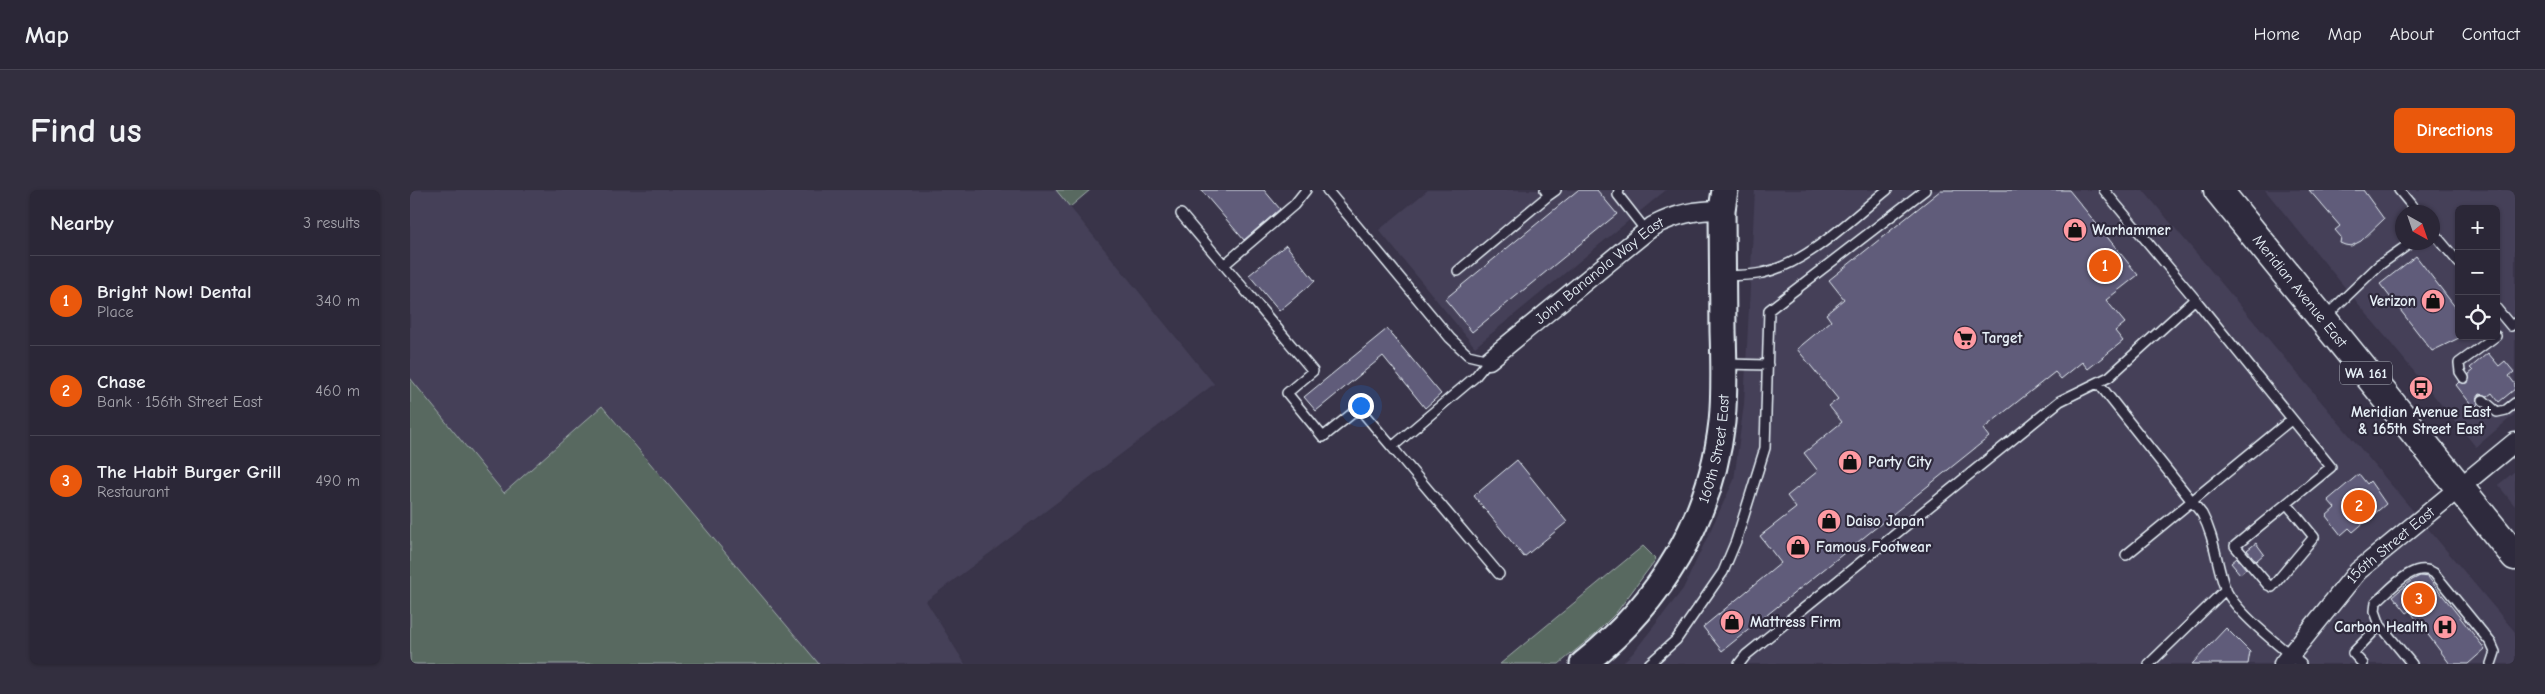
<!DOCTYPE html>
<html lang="en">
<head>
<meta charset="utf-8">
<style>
  body { margin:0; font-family:"Comic Neue",sans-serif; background:#332f3f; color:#f1f3f6 }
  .controls { position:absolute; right:15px; top:15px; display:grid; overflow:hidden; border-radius:8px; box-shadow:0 1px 4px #0004 }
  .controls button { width:45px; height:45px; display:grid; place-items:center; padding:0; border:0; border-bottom:1px solid #474452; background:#2b2737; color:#f1f3f6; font:25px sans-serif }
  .compass { position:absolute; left:1985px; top:15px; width:45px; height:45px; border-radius:50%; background:#2b2737; box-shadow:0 1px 4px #0004; rotate:140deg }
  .you { position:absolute; left:950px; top:215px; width:18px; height:18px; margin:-12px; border:4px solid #fff; border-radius:50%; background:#1a73e8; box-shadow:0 0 0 8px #1a73e833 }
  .badge { display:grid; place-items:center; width:32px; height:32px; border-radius:50%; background:#ea580c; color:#fff; font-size:16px; font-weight:700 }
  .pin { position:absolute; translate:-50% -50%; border:2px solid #fff; box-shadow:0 1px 5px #0006 }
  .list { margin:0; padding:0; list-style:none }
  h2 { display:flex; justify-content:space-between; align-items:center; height:65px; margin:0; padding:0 20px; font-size:21px }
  h2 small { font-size:16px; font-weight:400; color:#a6a5ad }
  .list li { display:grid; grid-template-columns:32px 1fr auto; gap:15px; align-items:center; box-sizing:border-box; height:90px; padding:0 20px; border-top:1px solid #474452 }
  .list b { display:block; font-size:19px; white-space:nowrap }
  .list p { margin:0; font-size:16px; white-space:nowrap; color:#a6a5ad }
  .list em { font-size:16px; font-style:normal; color:#a6a5ad }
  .icon { flex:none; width:28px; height:28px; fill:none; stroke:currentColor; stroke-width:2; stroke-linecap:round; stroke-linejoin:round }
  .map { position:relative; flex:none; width:2105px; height:474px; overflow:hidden; border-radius:8px }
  header { display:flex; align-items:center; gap:30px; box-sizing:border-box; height:70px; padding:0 25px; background:#2b2737; border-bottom:1px solid #474452 }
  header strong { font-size:24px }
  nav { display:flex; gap:28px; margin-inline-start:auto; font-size:18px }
  .intro { display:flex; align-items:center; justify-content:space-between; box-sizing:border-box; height:120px; padding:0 30px }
  h1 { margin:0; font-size:35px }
  .button { padding:12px 22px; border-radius:8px; background:#ea580c; color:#fff; font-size:18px; font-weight:700 }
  main { display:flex; gap:30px; padding:0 30px }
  aside { flex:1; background:#2b2737; border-radius:8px; box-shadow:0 1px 4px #0004 }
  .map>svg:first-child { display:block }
</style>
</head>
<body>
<header>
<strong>Map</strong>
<nav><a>Home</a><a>Map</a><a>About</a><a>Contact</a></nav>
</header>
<div class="intro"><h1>Find us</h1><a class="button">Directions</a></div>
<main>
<aside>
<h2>Nearby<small>3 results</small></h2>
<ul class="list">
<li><span class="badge">1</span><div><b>Bright Now! Dental</b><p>Place</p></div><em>340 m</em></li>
<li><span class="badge">2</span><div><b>Chase</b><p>Bank · 156th Street East</p></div><em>460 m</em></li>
<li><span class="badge">3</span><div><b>The Habit Burger Grill</b><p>Restaurant</p></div><em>490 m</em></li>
</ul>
</aside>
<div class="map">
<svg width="2105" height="474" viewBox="0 0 2105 474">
  <rect width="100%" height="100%" fill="#393449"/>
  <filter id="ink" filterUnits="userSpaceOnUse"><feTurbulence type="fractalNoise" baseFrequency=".02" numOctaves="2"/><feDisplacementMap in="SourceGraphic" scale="10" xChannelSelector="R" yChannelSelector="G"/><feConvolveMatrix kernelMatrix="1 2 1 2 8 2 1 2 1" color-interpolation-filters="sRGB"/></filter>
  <g filter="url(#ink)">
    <path fill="#454058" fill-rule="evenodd" d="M0 0H646L804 194 516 411 555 474H409L193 216 94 303 0 188Z
      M1018 0H1256L1065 157 969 40Z
      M1345 0H1733L2105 442V474H1211L1223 463 1273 399 1324 290 1334 214Z
      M1855 0H2105V224L2066 257ZM2049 19H2086V146H2049ZM1992 22H2022V52H1992Z
      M2105 281V316L2088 295Z"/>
    <path fill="#586961" stroke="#a0adac" d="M646 0H680L660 17Z
      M0 188 94 303 192 216 409 474H0Z
      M1233 356 1246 369 1206 423 1184 445 1149 474H1090Z"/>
    <path fill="#615c7a" stroke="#e8f1f8" d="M791 0H854L870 19 834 50Z
      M1168 0H1187L1207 24 1062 142 1035 109Z
      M1531 0H1659L1728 85 1696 110 1715 133 1705 141 1713 151 1678 179 1672 172 1651 189 1645 182 1573 239 1579 247 1312 461 1293 437 1371 373 1350 346 1386 318 1377 306 1408 281 1394 263 1432 232 1419 216 1428 209 1387 159 1421 131 1416 124 1434 109 1419 90Z
      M1899 0H1953L1974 29 1951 51 1941 56 1935 55 1930 53 1931 47 1925 40 1930 36Z
      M876 55 905 91 869 121 839 85Z
      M2006 66 2049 122V148L2022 161 1970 94Z
      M977 139 1031 204 1015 218 973 166 906 221 894 207Z
      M2078 163 2089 176 2095 171 2104 182 2099 186 2105 194V199L2089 212 2082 203 2078 206 2070 204 2067 208 2068 214 2064 218 2046 195 2049 192 2058 193 2059 184 2063 181 2060 178Z
      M1107 270 1157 332 1114 367 1064 306Z
      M1949 284 1957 294 1960 291 1976 314 1943 342 1939 338 1931 345 1916 326 1925 318 1918 310Z
      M1846 353 1854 364 1846 371 1837 360Z
      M1827 368 1836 379 1830 384 1821 373Z
      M2010 386 2018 387 2075 459 2058 474H2040L2000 421 1997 423 1983 406 2002 390Z
      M1816 438 1840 462 1838 474H1782Z"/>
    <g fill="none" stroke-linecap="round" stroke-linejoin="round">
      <g stroke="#e8f1f8" stroke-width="12">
        <path id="lane" d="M896 0 884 15 814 75 903 181 877 203 913 247 949 218 982 257
          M917 0 1040 148 1058 165 1079 170 1065 187 982 257 1089 384
          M1135 0 1139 5 1146 0
          M1209 0 1208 5 1237 42
          M1989 0 2007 22
          M771 24 814 75
          M2022 41 2049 73
          M1048 81 1139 5
          M1313 86C1325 85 1339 86 1352 83 1397 74 1442 28 1477 0
          M1785 109 1921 277 1825 356 1858 395 1862 397 1904 347 1877 314
          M2086 118 2101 136 2105 133
          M1915 127 1968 76 2002 52
          M1316 174 1358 175
          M2054 188 2050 182 2049 173 2086 146
          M1689 194 1792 324C1805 348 1806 373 1815 398 1825 422 1870 456 1891 474
          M2073 210 2087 222 2096 220 2105 213
          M1716 365 1882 229
          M1970 435 1965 421 1966 412C1981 399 2004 370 2024 383L2081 453 2085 462 2081 474
          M1239 474 1266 450 1313 382 1326 351 1355 258 1359 120 1515 0
          M1329 474 1336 465 1650 211 1699 187 1785 109 1694 0
          M1739 474 1816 399
          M1953 474 1943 463 1970 435 2002 474"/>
      </g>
      <g stroke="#e8f1f8" stroke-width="21">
        <g id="street">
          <path id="s1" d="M1079 170 1243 36C1266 24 1286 20 1312 20"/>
          <path id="s2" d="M1873 474 1948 381 2105 252"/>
        </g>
      </g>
      <g stroke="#e8f1f8" stroke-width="29">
        <g id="secondary">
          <path id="s3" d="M1173 474C1250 414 1301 329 1312 232 1315 202 1314 171 1313 141 1313 101 1312 60 1312 20L1315 0"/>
        </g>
      </g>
      <g stroke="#e8f1f8" stroke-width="31">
        <g id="primary">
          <path id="s4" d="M1808 0 2105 366"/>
        </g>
      </g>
      <use href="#lane" stroke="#2f2a3d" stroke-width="9"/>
      <use href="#street" stroke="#2f2a3d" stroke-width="18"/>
      <use href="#secondary" stroke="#2f2a3d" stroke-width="25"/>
      <use href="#primary" stroke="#2f2a3d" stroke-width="28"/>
    </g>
  </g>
  <defs>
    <g id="shop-disc" transform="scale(1.25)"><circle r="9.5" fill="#ff9aa2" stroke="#2f2a3d"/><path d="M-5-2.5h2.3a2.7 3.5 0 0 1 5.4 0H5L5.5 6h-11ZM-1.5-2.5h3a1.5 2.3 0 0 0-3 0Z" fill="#111"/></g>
    <g id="supermarket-disc" transform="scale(1.25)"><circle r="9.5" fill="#ff9aa2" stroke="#2f2a3d"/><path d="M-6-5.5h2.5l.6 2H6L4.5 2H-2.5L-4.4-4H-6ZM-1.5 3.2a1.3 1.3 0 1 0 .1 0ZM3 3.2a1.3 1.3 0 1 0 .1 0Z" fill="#111"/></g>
    <g id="bus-disc" transform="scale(1.25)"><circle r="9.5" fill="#ff9aa2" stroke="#2f2a3d"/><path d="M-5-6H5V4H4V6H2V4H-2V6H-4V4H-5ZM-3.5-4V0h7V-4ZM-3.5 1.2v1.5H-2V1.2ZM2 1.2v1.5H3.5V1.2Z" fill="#111"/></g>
    <g id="hospital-disc" transform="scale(1.25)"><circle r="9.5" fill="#ff9aa2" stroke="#2f2a3d"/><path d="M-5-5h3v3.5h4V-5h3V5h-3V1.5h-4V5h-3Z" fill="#111"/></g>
  </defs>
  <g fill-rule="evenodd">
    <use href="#shop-disc" x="1665" y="40"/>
    <use href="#shop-disc" x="2023" y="111"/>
    <use href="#supermarket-disc" x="1555" y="148"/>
    <use href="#bus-disc" x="2011" y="198"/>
    <use href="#shop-disc" x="1440" y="272"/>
    <use href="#shop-disc" x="1419" y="331"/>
    <use href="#shop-disc" x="1388" y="357"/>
    <use href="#shop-disc" x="1322" y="432"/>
    <use href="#hospital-disc" x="2035" y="437"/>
  </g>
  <g text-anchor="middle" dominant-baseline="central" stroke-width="4.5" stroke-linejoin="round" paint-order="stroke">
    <rect fill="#2f2a3d" stroke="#b0b5c0" stroke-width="1" x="1930" y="171.5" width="52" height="23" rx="4"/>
    <g font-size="14" font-weight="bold" fill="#e8f1f8">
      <text x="1956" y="183">WA 161</text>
    </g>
    <g font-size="15" font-weight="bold" fill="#e8f1f8" stroke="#2f2a3d" text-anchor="start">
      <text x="1682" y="40">Warhammer</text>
      <text x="2006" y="111" text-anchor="end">Verizon</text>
      <text x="1572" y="148">Target</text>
      <text x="2011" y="222" text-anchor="middle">Meridian Avenue East<tspan x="2011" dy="17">&amp; 165th Street East</tspan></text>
      <text x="1458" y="272">Party City</text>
      <text x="1436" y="331">Daiso Japan</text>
      <text x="1406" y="357">Famous Footwear</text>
      <text x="1340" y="432">Mattress Firm</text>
      <text x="2018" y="437" text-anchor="end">Carbon Health</text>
    </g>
    <g font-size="15" fill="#e8f1f8" stroke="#2f2a3d">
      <text stroke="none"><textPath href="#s1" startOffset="142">John Bananola Way East</textPath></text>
      <text stroke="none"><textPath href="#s4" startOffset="130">Meridian Avenue East</textPath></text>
      <text stroke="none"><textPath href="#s3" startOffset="259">160th Street East</textPath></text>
      <text stroke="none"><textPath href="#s2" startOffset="161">156th Street East</textPath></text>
    </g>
  </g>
</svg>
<div class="controls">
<button>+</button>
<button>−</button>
<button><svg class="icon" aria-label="locate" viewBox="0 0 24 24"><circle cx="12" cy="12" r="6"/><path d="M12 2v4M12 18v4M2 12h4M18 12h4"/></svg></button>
</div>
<svg class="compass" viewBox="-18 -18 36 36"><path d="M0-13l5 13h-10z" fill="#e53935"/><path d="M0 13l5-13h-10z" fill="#a6a5ad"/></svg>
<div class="you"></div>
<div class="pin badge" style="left:1695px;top:76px">1</div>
<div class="pin badge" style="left:1949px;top:316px">2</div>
<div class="pin badge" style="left:2009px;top:409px">3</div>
</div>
</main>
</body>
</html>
